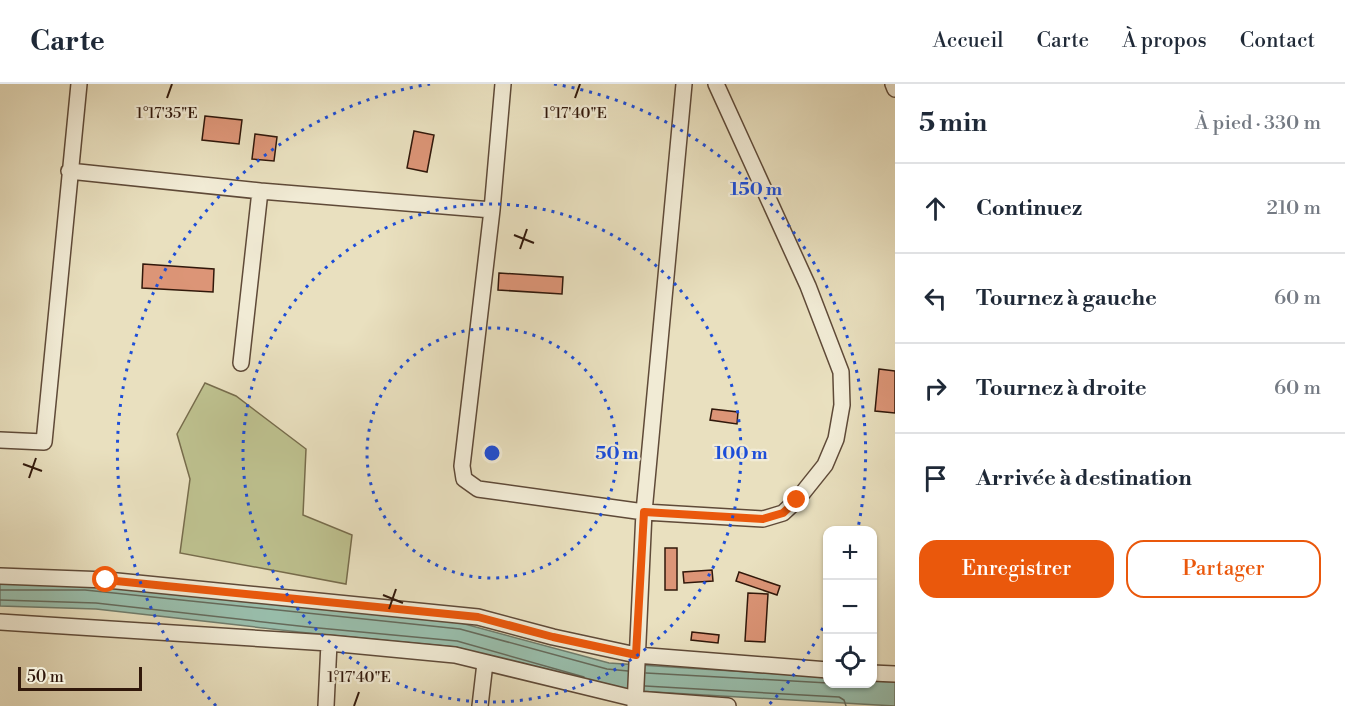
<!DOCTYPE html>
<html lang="fr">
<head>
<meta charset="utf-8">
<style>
  body { margin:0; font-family:"Libre Bodoni",serif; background:#f6f6f7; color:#1f2937 }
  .controls { position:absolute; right:18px; bottom:18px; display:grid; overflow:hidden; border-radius:12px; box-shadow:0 2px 4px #0004 }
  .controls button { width:54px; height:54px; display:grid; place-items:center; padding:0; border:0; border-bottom:2px solid #e0e1e3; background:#fff; color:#1f2937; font:30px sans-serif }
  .scale { position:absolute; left:18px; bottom:15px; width:124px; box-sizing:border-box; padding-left:6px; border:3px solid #31180b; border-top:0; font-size:16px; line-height:21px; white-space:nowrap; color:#31180b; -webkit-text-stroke:4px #f1ebd5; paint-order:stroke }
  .stop { position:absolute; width:18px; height:18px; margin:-14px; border:4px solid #ea580c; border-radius:50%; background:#fff }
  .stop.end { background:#ea580c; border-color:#fff; box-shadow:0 2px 6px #0008 }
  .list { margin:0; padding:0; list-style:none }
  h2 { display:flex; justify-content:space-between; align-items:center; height:78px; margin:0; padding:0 24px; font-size:26px }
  h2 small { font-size:20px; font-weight:400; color:#747a83 }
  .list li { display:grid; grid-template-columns:39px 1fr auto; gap:18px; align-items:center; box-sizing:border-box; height:90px; padding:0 24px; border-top:2px solid #e0e1e3 }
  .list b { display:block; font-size:22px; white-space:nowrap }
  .list em { font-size:20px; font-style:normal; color:#747a83 }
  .actions { display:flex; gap:12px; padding:18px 24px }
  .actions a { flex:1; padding:14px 0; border:2px solid #ea580c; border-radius:18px; text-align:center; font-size:21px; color:#ea580c }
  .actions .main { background:#ea580c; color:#fff }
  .icon { flex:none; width:33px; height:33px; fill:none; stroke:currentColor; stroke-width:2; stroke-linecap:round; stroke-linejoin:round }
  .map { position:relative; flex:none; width:895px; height:622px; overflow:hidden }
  header { display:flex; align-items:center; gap:36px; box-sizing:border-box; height:84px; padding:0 30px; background:#fff; border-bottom:2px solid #e0e1e3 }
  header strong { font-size:28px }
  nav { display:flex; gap:33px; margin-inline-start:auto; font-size:21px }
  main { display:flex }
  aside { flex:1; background:#fff }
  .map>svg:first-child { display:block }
</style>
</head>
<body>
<header>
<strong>Carte</strong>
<nav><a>Accueil</a><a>Carte</a><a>À propos</a><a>Contact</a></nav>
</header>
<main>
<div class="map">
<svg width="895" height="622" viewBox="0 0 895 622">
  <rect width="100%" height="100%" fill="#e9e0bf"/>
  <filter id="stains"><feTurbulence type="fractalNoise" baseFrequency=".00333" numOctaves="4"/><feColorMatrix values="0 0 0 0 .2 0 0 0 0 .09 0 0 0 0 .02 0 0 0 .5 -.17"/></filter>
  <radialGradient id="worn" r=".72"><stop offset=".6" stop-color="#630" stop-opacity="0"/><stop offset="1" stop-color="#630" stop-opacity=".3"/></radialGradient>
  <path fill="#bdc08e" stroke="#776c4c" stroke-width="1.5" d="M205 299 236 312 306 365 303 431 352 451 346 500 180 469 190 395 177 350Z"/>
  <path fill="#99beac" stroke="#6f7c6c" stroke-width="1.5" d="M0 500H85L401 532 461 539 609 579 827 593 828 600H872L873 597 895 598V622L620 606 562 593 456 563 308 549 96 525 0 522Z"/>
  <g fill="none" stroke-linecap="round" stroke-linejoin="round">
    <path stroke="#656b5c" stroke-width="1.5" d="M0 506H85L460 545 607 585 628 587
      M0 516 96 519 308 543 457 557 584 593
      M646 589 828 599
      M645 602 839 613 844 616 846 622"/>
  </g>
  <path fill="#dc9577" stroke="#31180b" stroke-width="1.5" d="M205 32 242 36 239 60 202 56Z
    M414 47 434 51 427 88 407 84Z
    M255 50 277 53 274 77 252 75Z
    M143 180 214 185 213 208 142 204Z
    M499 189 563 193 562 210 498 206Z
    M879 285 895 287V329L875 327Z
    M712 325 738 328 737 340 710 336Z
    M665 464H677V506H665Z
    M712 486 713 497 684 499 683 488Z
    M739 488 780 502 777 511 736 497Z
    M748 509 768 510 765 558 745 557Z
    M692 548 719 551 718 559 691 556Z"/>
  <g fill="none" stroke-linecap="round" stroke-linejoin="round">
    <g stroke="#5f4a38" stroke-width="18">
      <path id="minor" d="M503 0 492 126 462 382 464 395 478 405 644 428 763 435 783 429 797 416 825 381 836 355 842 321 841 288 808 202 716 0
        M893 0 895 5
        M69 87 260 107 492 126
        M241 279 260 107
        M0 356 44 358 79 0
        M0 492 107 496 478 533 553 553 636 571 828 586
        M0 538 329 559 455 571 636 615 728 622
        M872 589 895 590
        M326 622 329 559
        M480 622 485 579
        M635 622 644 428 684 0"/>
    </g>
    <use href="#minor" stroke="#f1ebd5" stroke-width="15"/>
  </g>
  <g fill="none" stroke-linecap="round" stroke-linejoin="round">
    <path stroke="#ea580c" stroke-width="8" d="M106 496 478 533 553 553 636 571 644 428 763 435 783 429 797 416"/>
  </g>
  <path fill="none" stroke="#31180b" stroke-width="2" d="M167 14 172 0M575 14 580 0M514 151 534 159M520 165 527 145M23 380 42 387M29 394 36 374M383 511 403 519M389 525 396 505M354 622 359 608"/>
  <g fill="none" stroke="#1d4ed8" stroke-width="3" stroke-dasharray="3 6">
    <circle cx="492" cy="369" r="125"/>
    <circle cx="492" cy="369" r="249"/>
    <path d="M827 536A374 374 0 0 1 768 622M216 622A374 374 0 0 1 430 0M554 0A374 374 0 0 1 858 444"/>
  </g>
  <g font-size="15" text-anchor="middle" fill="#31180b" stroke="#f1ebd5" stroke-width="4.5" stroke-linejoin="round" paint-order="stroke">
    <text x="167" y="34">1°17'35"E</text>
    <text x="575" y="34">1°17'40"E</text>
    <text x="359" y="598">1°17'40"E</text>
  </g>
  <circle cx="492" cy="369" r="9" fill="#1d4ed8" stroke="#f1ebd5" stroke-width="3"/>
  <g font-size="18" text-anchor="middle" font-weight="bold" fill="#1d4ed8" stroke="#f1ebd5" stroke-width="4.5" stroke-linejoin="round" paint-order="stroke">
    <text x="756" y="111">150 m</text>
    <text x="617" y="375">50 m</text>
    <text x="741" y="375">100 m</text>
  </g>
  <rect width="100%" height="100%" filter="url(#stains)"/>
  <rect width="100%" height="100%" fill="url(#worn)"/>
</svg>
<div class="controls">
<button>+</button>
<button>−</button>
<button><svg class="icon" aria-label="locate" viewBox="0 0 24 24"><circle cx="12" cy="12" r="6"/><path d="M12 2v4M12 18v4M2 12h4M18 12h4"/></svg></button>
</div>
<div class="scale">50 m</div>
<div class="stop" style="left:106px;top:496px"></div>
<div class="stop end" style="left:797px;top:416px"></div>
</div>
<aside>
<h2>5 min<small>À pied · 330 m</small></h2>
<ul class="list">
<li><svg class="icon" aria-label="ahead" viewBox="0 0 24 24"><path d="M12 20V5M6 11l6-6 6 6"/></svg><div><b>Continuez</b></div><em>210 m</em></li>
<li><svg class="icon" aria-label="left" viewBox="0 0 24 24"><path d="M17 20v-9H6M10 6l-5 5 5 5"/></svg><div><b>Tournez à gauche</b></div><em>60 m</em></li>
<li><svg class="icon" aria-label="right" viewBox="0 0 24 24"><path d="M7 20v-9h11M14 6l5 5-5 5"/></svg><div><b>Tournez à droite</b></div><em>60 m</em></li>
<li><svg class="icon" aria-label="arrive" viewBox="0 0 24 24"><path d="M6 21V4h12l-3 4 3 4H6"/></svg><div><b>Arrivée à destination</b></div></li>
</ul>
<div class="actions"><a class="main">Enregistrer</a><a>Partager</a></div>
</aside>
</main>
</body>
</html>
